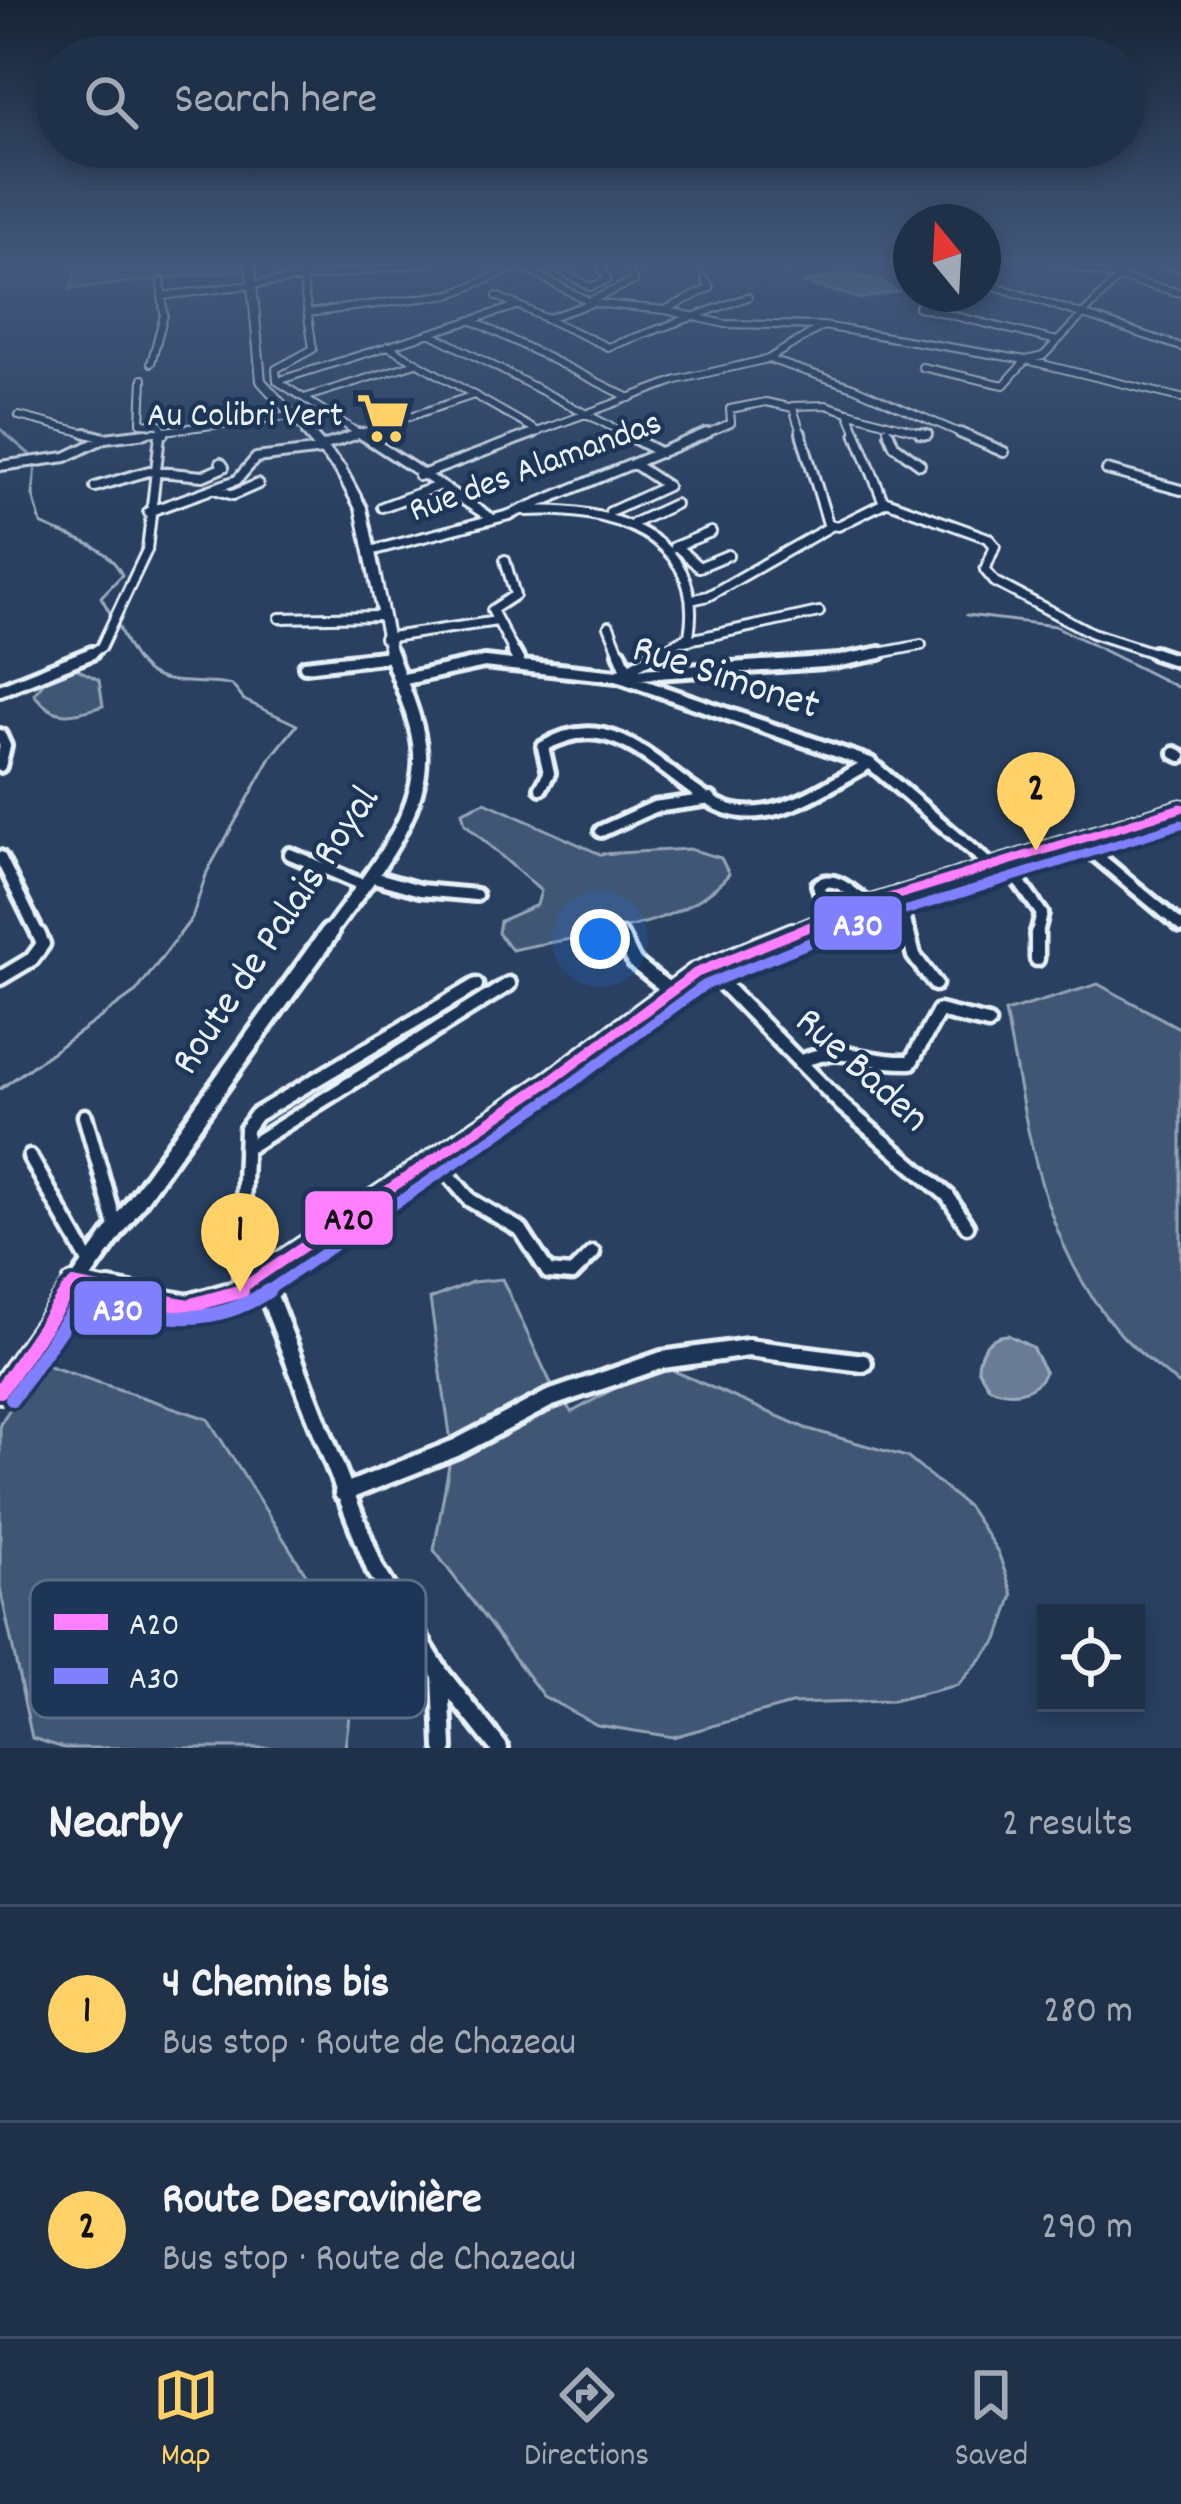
<!DOCTYPE html>
<html lang="en">
<head>
<meta charset="utf-8">
<style>
  body { margin:0; font-family:Dekko,sans-serif; background:#2c3c53; color:#f1f3f6 }
  .controls { position:absolute; right:36px; bottom:36px; display:grid; overflow:hidden; border-radius:0px; box-shadow:0 6px 18px #0003 }
  .controls button { width:108px; height:108px; display:grid; place-items:center; padding:0; border:0; border-bottom:3px solid #3c4b61; background:#1f3049; color:#f1f3f6; font:60px sans-serif }
  .compass { position:absolute; left:893px; top:204px; width:108px; height:108px; border-radius:50%; background:#1f3049; box-shadow:0 6px 18px #0003; rotate:342deg }
  .you { position:absolute; left:600px; top:939px; width:42px; height:42px; margin:-30px; border:9px solid #fff; border-radius:50%; background:#1a73e8; box-shadow:0 0 0 18px #1a73e833 }
  .badge { display:grid; place-items:center; width:78px; height:78px; border-radius:50%; background:#ffd166; color:#111; font-size:39px; font-weight:700 }
  .pin { position:absolute; translate:-50% -99px; filter:drop-shadow(0 3px 6px #0008) }
  .pin::after { content:''; position:absolute; top:63px; width:42px; height:36px; background:inherit; clip-path:polygon(0 0,100% 0,50% 100%) }
  .list { margin:0; padding:0; list-style:none }
  h2 { display:flex; justify-content:space-between; align-items:center; height:156px; margin:0; padding:0 48px; font-size:51px }
  h2 small { font-size:39px; font-weight:400; color:#a1a9b4 }
  .list li { display:grid; grid-template-columns:78px 1fr auto; gap:36px; align-items:center; box-sizing:border-box; height:216px; padding:0 48px; border-top:3px solid #3c4b61 }
  .list b { display:block; font-size:45px; white-space:nowrap }
  .list p { margin:0; font-size:39px; white-space:nowrap; color:#a1a9b4 }
  .list em { font-size:39px; font-style:normal; color:#a1a9b4 }
  .icon { flex:none; width:66px; height:66px; fill:none; stroke:currentColor; stroke-width:2; stroke-linecap:round; stroke-linejoin:round }
  .map { position:relative; flex:none; width:1181px; height:1748px; overflow:hidden }
  .search { position:absolute; background:#1f3049; box-shadow:0 6px 18px #0003; left:36px; right:36px; top:36px; height:132px; display:flex; align-items:center; gap:30px; box-sizing:border-box; padding:0 42px; border-radius:66px; color:#a1a9b4; font-size:45px }
  .sheet { height:588px; background:#1f3049 }
  nav { display:flex; justify-content:space-around; align-items:center; box-sizing:border-box; height:168px; border-top:3px solid #3c4b61; background:#1f3049; font-size:33px; color:#a1a9b4 }
  nav a { display:grid; justify-items:center; gap:6px }
  nav .on { color:#ffd166 }
  .map>svg:first-child { display:block }
</style>
</head>
<body>
<div class="map">
<svg width="1181" height="1748" viewBox="0 0 1181 1748">
  <rect width="100%" height="100%" fill="#294061"/>
  <filter id="ink" filterUnits="userSpaceOnUse"><feTurbulence type="fractalNoise" baseFrequency=".00833" numOctaves="2"/><feDisplacementMap in="SourceGraphic" scale="24" xChannelSelector="R" yChannelSelector="G"/><feConvolveMatrix kernelMatrix="1 2 1 2 8 2 1 2 1" color-interpolation-filters="sRGB"/></filter>
  <g filter="url(#ink)">
    <path fill="#415774" stroke="#94a4b6" stroke-width="3" d="M77 262H250L251 269 71 289Z
      M71 666 99 680 103 706C72 715 55 722 34 694L50 675Z
      M485 802 600 854 689 849 721 858 729 874C681 931 582 934 512 950L498 933 500 921 537 905 541 891 465 824 462 812Z
      M1098 984 1181 1029V1386C1160 1369 1136 1352 1118 1331 1040 1244 1027 1122 1005 1012Z
      M502 1279 553 1388 572 1412 658 1364 805 1428 907 1457 968 1507 998 1552 1013 1595 998 1640 958 1685 892 1701 791 1704 673 1737 597 1725 543 1696 434 1550 452 1448 430 1299 472 1282Z
      M40 1363 208 1419 357 1655 345 1748H64L32 1738 0 1588V1424Z"/>
    <path fill="#6b7c95" stroke="#9dabbd" stroke-width="3" d="M848 275 879 280 896 291 861 299 801 282Z
      M1008 1335 1032 1347 1045 1372C1035 1394 1009 1397 989 1387L978 1369C978 1351 989 1335 1008 1335Z"/>
    <g fill="none" stroke-linecap="round" stroke-linejoin="round">
      <path stroke="#9dabbd" stroke-width="3" d="M0 429 35 459
        M36 465 33 495 41 524C71 539 107 543 122 575L101 597 110 613
        M967 615 1055 626 1181 689
        M0 1089 136 992 192 918 207 872 272 756 297 725 244 700 232 685C167 677 143 696 116 619"/>
      <g stroke="#e8f1f8" stroke-width="10">
        <path id="minor-far4" d="M300 262 313 349 276 369 277 381 363 436
          M512 262 592 303 665 310 725 324 823 326 1026 360 1043 356 1134 262
          M773 262 785 267 819 262
          M892 262 897 265
          M1054 262 1181 293
          M1156 262 1181 268
          M549 264 590 287 607 280 599 262
          M526 269 563 262
          M983 282 1181 347
          M162 296 433 262
          M497 296 608 347 748 297
          M592 300 634 281 624 262
          M918 307 1057 341
          M665 310 710 288 705 279
          M308 313 452 294 520 266
          M545 319 589 304
          M471 320 630 398
          M430 333 629 436
          M388 346 539 432
          M768 359 853 387 967 436
          M151 363 164 315 161 281
          M922 367 1004 385 1026 360 1181 398
          M143 379 141 423 160 424 165 434
          M277 381 517 306
          M304 398 416 363
          M792 406 826 405 848 412 858 436
          M848 412 927 434
          M19 416 98 436
          M887 429 890 436
          M120 436 291 416
          M352 436 474 395
          M526 436 677 380 768 359 823 326
          M700 436 731 423 730 409 766 402 793 408 802 436"/>
      </g>
      <g stroke="#e8f1f8" stroke-width="14">
        <path id="minor-far3" d="M86 433 105 438 146 433
          M359 433 491 518
          M623 433 661 453
          M801 433 828 524 838 526 884 503 856 433
          M889 433 894 445 920 464
          M920 433 927 434
          M960 433 1004 452
          M320 447 361 433
          M0 466 66 457 105 438
          M1107 470 1181 490
          M419 476 534 433
          M95 487 149 471 203 476 224 467 221 463
          M215 489 233 495 258 484
          M886 501 988 538 995 546 985 570 995 582 1092 633 1163 656
          M382 507 438 486
          M527 511C606 506 707 534 689 636L653 656
          M148 512 237 480 256 458 323 450
          M610 512 667 486 634 464
          M634 523 675 504
          M676 546 699 567 728 555
          M674 547 711 532
          M370 551 509 515 707 433
          M505 560 515 595 492 610 516 656
          M691 600 708 596 831 526
          M280 618 379 616
          M609 626 621 656
          M384 638 497 621
          M684 641 819 612
          M87 656 101 647 147 550 160 435
          M864 656 921 645"/>
      </g>
      <g stroke="#e8f1f8" stroke-width="20">
        <path id="minor-far2" d="M514 653 520 664
          M620 653 627 670
          M1154 653 1181 662
          M305 666 391 656
          M626 675 839 661 880 653
          M617 676 658 653
          M400 680 484 662 617 676 870 763 991 866
          M0 690 92 653
          M0 735 5 746 0 766
          M1175 753 1181 756
          M541 788 549 773 543 747C627 695 679 806 742 812 787 817 832 783 870 763
          M601 831 654 807 711 799
          M1079 841 1181 926
          M290 854 363 885
          M0 857 39 936
          M1005 862 1042 914 1036 936
          M370 876 420 890 476 895
          M898 894 909 936
          M829 918 818 885C835 873 853 894 868 904"/>
      </g>
      <g stroke="#e8f1f8" stroke-width="21">
        <path id="minor-far1" d="M908 933 914 956 935 984
          M1037 933V959
          M621 936 634 962 668 989
          M707 968 843 1106 948 1196 967 1226
          M0 978 32 959 43 944 38 933
          M799 1062C847 1042 861 1064 911 1062L939 1011 988 1023
          M85 1116 116 1226
          M245 1149 509 984
          M30 1157 89 1262
          M436 1160 470 1200 521 1230 548 1272 572 1274 593 1253
          M262 1278 268 1294
          M240 1289 246 1129 256 1115 476 985"/>
      </g>
      <g stroke="#e8f1f8" stroke-width="26">
        <path id="minor" d="M267 1291 375 1569 441 1675 499 1748
          M343 1493 456 1448 549 1399 662 1360 748 1348 863 1363
          M441 1675 444 1748"/>
      </g>
      <g stroke="#e8f1f8" stroke-width="12">
        <path id="major-far4" d="M250 262 261 381 311 436"/>
      </g>
      <g stroke="#e8f1f8" stroke-width="16">
        <path id="major-far3" d="M308 433 340 469 361 508 391 656"/>
      </g>
      <g stroke="#e8f1f8" stroke-width="21">
        <path id="major-far2" d="M327 936C363 884 423 821 420 753 418 719 401 685 390 653
          M786 936 856 908 1181 808"/>
      </g>
      <g stroke="#e8f1f8" stroke-width="26">
        <path id="major-far1" d="M73 1284 124 1294
          M70 1294 329 933
          M233 1294 553 1079 696 973 793 933"/>
      </g>
      <g stroke="#e8f1f8" stroke-width="30">
        <path id="major" d="M109 1291 188 1306 242 1291
          M0 1391 72 1291"/>
      </g>
      <use href="#minor-far4" stroke="#1d3557" stroke-width="6"/>
      <use href="#minor-far3" stroke="#1d3557" stroke-width="8"/>
      <use href="#minor-far2" stroke="#1d3557" stroke-width="10"/>
      <use href="#minor-far1" stroke="#1d3557" stroke-width="12"/>
      <use href="#minor" stroke="#1d3557" stroke-width="16"/>
      <use href="#major-far4" stroke="#1d3557" stroke-width="8"/>
      <use href="#major-far3" stroke="#1d3557" stroke-width="10"/>
      <use href="#major-far2" stroke="#1d3557" stroke-width="12"/>
      <use href="#major-far1" stroke="#1d3557" stroke-width="16"/>
      <use href="#major" stroke="#1d3557" stroke-width="21"/>
      <g stroke="#1d3557" stroke-width="18">
        <path id="bus-1-far2" d="M786 936 856 908 1181 808"/>
      </g>
      <g stroke="#1d3557" stroke-width="20">
        <path id="bus-1-far1" d="M66 1294 73 1284 124 1294
          M233 1294 553 1079 696 973 793 933"/>
      </g>
      <g stroke="#1d3557" stroke-width="22">
        <path id="bus-1" d="M109 1291 188 1306 242 1291
          M0 1391 68 1291"/>
      </g>
      <g stroke="#1d3557" stroke-width="18">
        <path id="bus-2-far2" d="M825 936 1181 824"/>
      </g>
      <g stroke="#1d3557" stroke-width="20">
        <path id="bus-2-far1" d="M263 1294 561 1091 703 986 833 933"/>
      </g>
      <g stroke="#1d3557" stroke-width="22">
        <path id="bus-2" d="M12 1399 80 1301C149 1314 205 1334 268 1291"/>
      </g>
      <use href="#bus-1-far2" stroke="#ff80ff" stroke-width="9"/>
      <use href="#bus-1-far1" stroke="#ff80ff" stroke-width="10"/>
      <use href="#bus-1" stroke="#ff80ff" stroke-width="14"/>
      <use href="#bus-2-far2" stroke="#8080ff" stroke-width="9"/>
      <use href="#bus-2-far1" stroke="#8080ff" stroke-width="10"/>
      <use href="#bus-2" stroke="#8080ff" stroke-width="14"/>
    </g>
  </g>
  <linearGradient id="sky" x2="0" y2="1"><stop stop-color="#172335"/><stop offset="0.52" stop-color="#43597b"/><stop offset="1" stop-color="#43597b" stop-opacity="0"/></linearGradient>
  <rect width="1181" height="507" fill="url(#sky)"/>
  <defs>
    <g id="supermarket-bare" transform="scale(4.14)"><path d="M-6-5.5h2.5l.6 2H6L4.5 2H-2.5L-4.4-4H-6ZM-1.5 3.2a1.3 1.3 0 1 0 .1 0ZM3 3.2a1.3 1.3 0 1 0 .1 0Z" fill="#ffd166" stroke="#1d3557" stroke-width="2.5" paint-order="stroke"/></g>
  </defs>
  <g fill-rule="evenodd">
    <use href="#supermarket-bare" x="383" y="418"/>
  </g>
  <g text-anchor="middle" dominant-baseline="central" stroke-width="9" stroke-linejoin="round" paint-order="stroke">
    <g font-size="36" fill="#e8f1f8" stroke="#1d3557" text-anchor="end">
      <text x="343" y="418">Au Colibri Vert</text>
    </g>
    <g font-size="36" fill="#e8f1f8" stroke="#1d3557">
      <text transform="translate(536 469) rotate(-20)">Rue des Alamandas</text>
    </g>
    <g font-size="42" fill="#e8f1f8" stroke="#1d3557">
      <text transform="translate(725 680) rotate(18)">Rue Simonet</text>
      <text transform="translate(278 932) rotate(-56)">Route de Palais Royal</text>
      <text transform="translate(860 1072) rotate(42)">Rue Baden</text>
    </g>
  </g>
  <rect x="30" y="1580" width="396" height="138" rx="18" fill="#1d3557" stroke="#5a6d87" stroke-width="3"/>
  <rect x="54" y="1614" width="54" height="16" fill="#ff80ff"/>
  <rect x="54" y="1668" width="54" height="16" fill="#8080ff"/>
  <g font-size="33" fill="#e8f1f8">
    <text x="129" y="1634">A20</text>
    <text x="129" y="1688">A30</text>
  </g>
  <g stroke="#1d3557" stroke-width="4.5">
    <rect x="812" y="894" width="92" height="58" rx="12" fill="#8080ff"/>
    <rect x="303" y="1189" width="92" height="58" rx="12" fill="#ff80ff"/>
    <rect x="72" y="1279" width="92" height="58" rx="12" fill="#8080ff"/>
  </g>
  <g font-size="33" text-anchor="middle" font-weight="bold" fill="#fff">
    <text x="858" y="935">A30</text>
    <text x="118" y="1320">A30</text>
  </g>
  <g font-size="33" text-anchor="middle" font-weight="bold" fill="#111">
    <text x="349" y="1229">A20</text>
  </g>
</svg>
<div class="controls">
<button><svg class="icon" aria-label="locate" viewBox="0 0 24 24"><circle cx="12" cy="12" r="6"/><path d="M12 2v4M12 18v4M2 12h4M18 12h4"/></svg></button>
</div>
<svg class="compass" viewBox="-18 -18 36 36"><path d="M0-13l5 13h-10z" fill="#e53935"/><path d="M0 13l5-13h-10z" fill="#a1a9b4"/></svg>
<div class="you"></div>
<div class="pin badge" style="left:240px;top:1292px">1</div>
<div class="pin badge" style="left:1036px;top:851px">2</div>
<div class="search"><svg class="icon" aria-label="search" viewBox="0 0 24 24"><circle cx="10" cy="10" r="6"/><path d="M15 15l6 6"/></svg>Search here</div>
</div>
<section class="sheet">
<h2>Nearby<small>2 results</small></h2>
<ul class="list">
<li><span class="badge">1</span><div><b>4 Chemins bis</b><p>Bus stop · Route de Chazeau</p></div><em>280 m</em></li>
<li><span class="badge">2</span><div><b>Route Desravinière</b><p>Bus stop · Route de Chazeau</p></div><em>290 m</em></li>
</ul>
</section>
<nav>
<a class="on"><svg class="icon" aria-label="map" viewBox="0 0 24 24"><path d="M3 6l6-2 6 2 6-2v14l-6 2-6-2-6 2zM9 4v14M15 6v14"/></svg>Map</a>
<a><svg class="icon" aria-label="directions" viewBox="0 0 24 24"><path d="M12 3l9 9-9 9-9-9zM9 14v-3h6M13 9l2 2-2 2"/></svg>Directions</a>
<a><svg class="icon" aria-label="saved" viewBox="0 0 24 24"><path d="M7 4h10v16l-5-4-5 4z"/></svg>Saved</a>
</nav>
</body>
</html>
